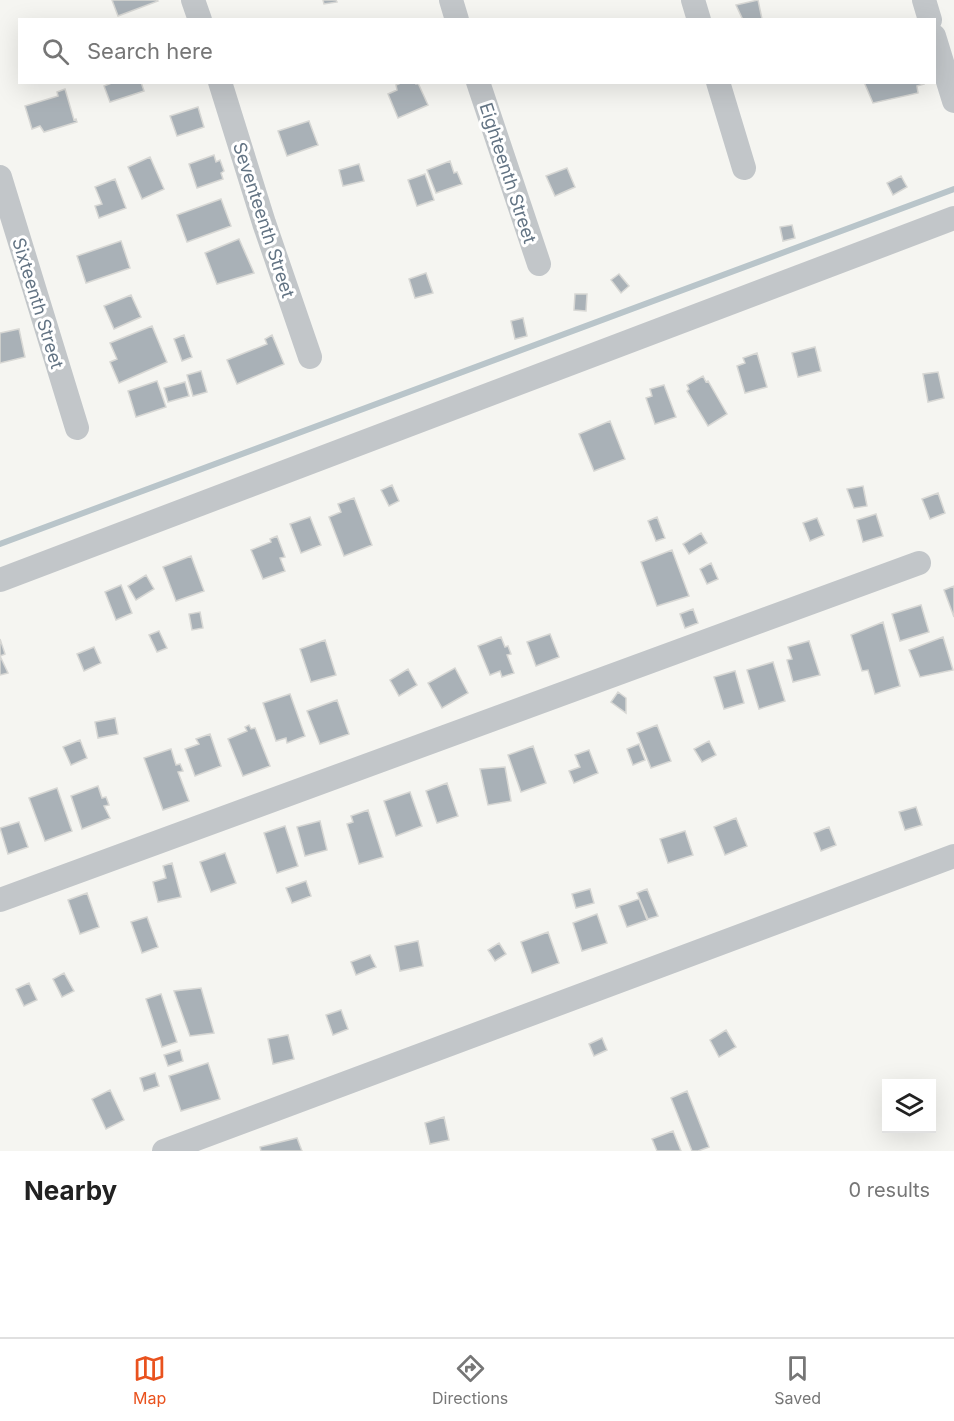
<!DOCTYPE html>
<html lang="en">
<head>
<meta charset="utf-8">
<style>
  body { margin:0; font-family:Inter,sans-serif; background:#f2f2f2; color:#222 }
  .controls { position:absolute; right:18px; bottom:18px; display:grid; overflow:hidden; border-radius:0px; box-shadow:0 6px 24px #0002 }
  .controls button { width:54px; height:54px; display:grid; place-items:center; padding:0; border:0; border-bottom:2px solid #e0e0e0; background:#fff; color:#222; font:30px sans-serif }
  .list { margin:0; padding:0; list-style:none }
  h2 { display:flex; justify-content:space-between; align-items:center; height:78px; margin:0; padding:0 24px; font-size:26px }
  h2 small { font-size:20px; font-weight:400; color:#767676 }
  .icon { flex:none; width:33px; height:33px; fill:none; stroke:currentColor; stroke-width:2; stroke-linecap:round; stroke-linejoin:round }
  .map { position:relative; flex:none; width:954px; height:1151px; overflow:hidden }
  .search { position:absolute; background:#fff; box-shadow:0 6px 24px #0002; left:18px; right:18px; top:18px; height:66px; display:flex; align-items:center; gap:15px; box-sizing:border-box; padding:0 21px; border-radius:0px; color:#767676; font-size:22px }
  .sheet { height:186px; background:#fff }
  nav { display:flex; justify-content:space-around; align-items:center; box-sizing:border-box; height:84px; border-top:2px solid #e0e0e0; background:#fff; font-size:16px; color:#767676 }
  nav a { display:grid; justify-items:center; gap:3px }
  nav .on { color:#e9521e }
  .map>svg:first-child { display:block }
</style>
</head>
<body>
<div class="map">
<svg width="954" height="1151" viewBox="0 0 954 1151">
  <rect width="100%" height="100%" fill="#f5f5f1"/>
  <g fill="none" stroke-linecap="round" stroke-linejoin="round">
    <path stroke="#b9c5ca" stroke-width="6" d="M0 544 954 189"/>
  </g>
  <path fill="#a9b1b7" stroke="#d7d7d4" stroke-width="1.5" d="M112 0H157L158 1 118 16Z
    M323 0H336L337 2 324 4Z
    M758 0 762 19 743 20 736 5Z
    M114 82H141L144 91 110 102 104 86Z
    M403 82H415L416 84 418 83 428 105 398 118 388 94 397 90 396 85Z
    M864 82H923L924 84 917 86 918 93 873 103Z
    M65 89 74 120 76 119 77 122 44 132 40 126 32 129 25 106 58 96 57 92Z
    M198 107 204 127 177 136 170 116Z
    M309 121 318 145 287 156 278 131Z
    M214 155 216 162 220 160 224 171 221 173 223 179 197 188 189 164Z
    M150 157 164 189 142 199 128 167Z
    M450 161 454 173 457 172 462 184 436 193 427 170Z
    M359 164 364 181 343 186 339 170Z
    M567 168 575 187 555 196 546 176Z
    M425 174 434 200 417 206 408 180Z
    M901 176 907 187 893 195 887 183Z
    M115 179 126 208 99 218 95 206 102 204 95 187Z
    M221 199 231 226 187 242 177 215Z
    M792 225 795 238 783 241 780 227Z
    M239 239 254 273 217 284 205 253Z
    M121 241 130 268 86 283 77 256Z
    M426 273 433 293 415 298 409 279Z
    M619 274 629 286 621 293 611 280Z
    M575 294H587L586 311 574 310Z
    M131 295 141 317 114 329 104 306Z
    M523 318 527 336 515 339 511 321Z
    M152 326 167 362 119 383 110 362 117 359 110 343Z
    M19 329 25 357 0 363V333Z
    M184 335 192 357 182 361 174 339Z
    M272 335 284 364 237 384 227 360 267 344 265 339Z
    M815 347 821 371 798 377 792 353Z
    M757 353 767 387 745 393 737 366 745 363 743 358Z
    M201 371 207 392 193 396 187 375Z
    M938 372 944 398 928 402 923 374Z
    M703 376 706 382 708 381 727 414 708 426 687 391 689 389 687 385Z
    M157 381 166 407 136 417 128 391Z
    M185 382 189 396 168 402 164 388Z
    M664 385 676 417 655 424 646 398 652 396 650 389Z
    M610 421 625 459 594 471 579 434Z
    M392 485 399 501 389 506 381 490Z
    M863 486 867 506 854 508 847 489Z
    M938 493 945 513 930 519 922 499Z
    M354 498 372 545 344 556 329 517 341 512 338 504Z
    M876 514 883 536 863 542 857 520Z
    M310 517 321 545 301 553 290 524Z
    M657 517 665 538 656 541 648 521Z
    M817 518 824 535 810 541 803 523Z
    M701 533 707 543 689 554 683 544Z
    M277 536 285 557 280 558 285 571 263 579 251 550 271 542 270 539Z
    M672 550 689 596 657 606 641 562Z
    M191 556 204 591 176 601 163 567Z
    M711 563 718 579 707 584 700 569Z
    M146 575 154 589 136 600 128 586Z
    M121 585 132 613 116 620 105 592Z
    M954 586V617L944 590Z
    M921 605 929 632 900 641 892 614Z
    M693 609 698 623 685 628 680 614Z
    M200 612 203 628 192 630 189 614Z
    M883 622 900 686 875 694 868 670 862 671 851 635Z
    M159 631 167 648 157 652 149 635Z
    M550 634 559 657 536 666 527 642Z
    M501 637 505 647 508 646 511 654 507 655 514 673 502 677 500 671 490 675 478 646Z
    M943 637 953 670 920 677 909 650Z
    M0 639 5 654 0 656 8 673 0 675Z
    M325 640 336 675 311 682 300 649Z
    M809 641 820 675 793 682 787 660 792 659 788 647Z
    M94 647 101 663 84 671 77 654Z
    M773 662 785 701 759 709 747 670Z
    M455 668 468 693 442 708 428 683Z
    M408 669 417 685 399 696 390 680Z
    M735 671 744 703 724 709 714 677Z
    M618 692 626 698V713L611 702Z
    M290 694 305 736 287 743 286 738 276 741 263 703Z
    M337 700 349 734 320 744 307 711Z
    M115 718 118 734 98 738 95 722Z
    M249 725 251 729 255 728 270 766 243 776 228 739 247 731 245 727Z
    M657 725 671 761 651 768 637 733Z
    M210 734 221 766 195 776 185 749 199 744 196 739Z
    M80 740 87 758 71 765 63 747Z
    M709 741 716 755 702 762 694 749Z
    M639 744 645 760 633 765 627 749Z
    M533 746 546 783 521 792 508 755Z
    M171 749 176 765 180 764 183 771 178 772 189 801 163 810 144 758Z
    M589 750 598 773 574 783 569 771 580 767 575 755Z
    M505 767 511 801 488 805 480 769Z
    M447 783 458 816 437 823 426 791Z
    M98 786 102 798 106 797 109 805 104 806 110 818 82 829 71 796Z
    M57 788 72 831 45 841 29 798Z
    M410 792 422 826 396 836 384 801Z
    M916 807 922 825 905 830 899 812Z
    M368 810 383 857 359 864 347 824 353 822 351 816Z
    M736 818 747 846 725 855 714 827Z
    M320 821 327 850 305 856 297 827Z
    M19 822 28 847 8 854 0 828Z
    M285 826 298 866 277 873 264 833Z
    M829 827 836 845 821 851 814 833Z
    M685 831 693 855 668 863 660 839Z
    M225 853 236 883 211 892 200 862Z
    M172 863 181 897 158 902 153 882 166 878 163 866Z
    M306 881 311 896 292 903 286 888Z
    M590 889 594 903 576 908 572 894Z
    M647 889 658 916 648 919 637 893Z
    M87 893 99 927 80 934 68 900Z
    M639 899 647 920 627 927 619 906Z
    M597 914 607 943 582 951 573 923Z
    M147 917 158 947 142 953 131 922Z
    M548 932 559 963 532 973 521 942Z
    M418 941 423 966 400 971 395 946Z
    M499 943 506 954 495 961 488 950Z
    M370 955 376 967 356 975 351 962Z
    M64 973 74 991 62 997 53 979Z
    M29 983 37 1000 24 1006 16 989Z
    M201 988 214 1033 190 1036 174 991Z
    M161 994 177 1042 162 1047 146 999Z
    M341 1010 348 1029 333 1035 326 1015Z
    M726 1030 736 1047 719 1057 710 1040Z
    M288 1035 294 1059 273 1064 268 1039Z
    M602 1038 607 1050 594 1056 589 1044Z
    M180 1050 183 1061 168 1066 164 1055Z
    M208 1063 220 1099 181 1111 169 1076Z
    M155 1073 159 1086 144 1091 140 1078Z
    M110 1090 124 1120 106 1129 92 1099Z
    M687 1091 709 1147 698 1151H692L671 1098Z
    M444 1117 449 1140 430 1144 425 1123Z
    M673 1131 681 1151H657L652 1139Z
    M297 1138 302 1151H261L260 1147Z"/>
  <g fill="none" stroke-linecap="round" stroke-linejoin="round">
    <path stroke="#c2c6c9" stroke-width="24" d="M193 0 200 20
      M451 0 457 20
      M693 0 699 20
      M924 0 930 20
      M934 36 954 101
      M220 82 264 223 310 357
      M478 82 539 264
      M718 82 744 168
      M0 177 77 428
      M0 580 954 218
      M0 900 919 563
      M164 1151 954 856"/>
  </g>
  <g text-anchor="middle" dominant-baseline="central" stroke-width="6" stroke-linejoin="round" paint-order="stroke">
    <g font-size="18" fill="#637484" stroke="#fff">
      <text transform="translate(508 173) rotate(72)">Eighteenth Street</text>
      <text transform="translate(264 220) rotate(72)">Seventeenth Street</text>
      <text transform="translate(38 303) rotate(73)">Sixteenth Street</text>
    </g>
  </g>
</svg>
<div class="controls">
<button><svg class="icon" aria-label="layers" viewBox="0 0 24 24"><path d="M12 4l9 5-9 5-9-5zM3 14l9 5 9-5"/></svg></button>
</div>
<div class="search"><svg class="icon" aria-label="search" viewBox="0 0 24 24"><circle cx="10" cy="10" r="6"/><path d="M15 15l6 6"/></svg>Search here</div>
</div>
<section class="sheet">
<h2>Nearby<small>0 results</small></h2>
<ul class="list">
</ul>
</section>
<nav>
<a class="on"><svg class="icon" aria-label="map" viewBox="0 0 24 24"><path d="M3 6l6-2 6 2 6-2v14l-6 2-6-2-6 2zM9 4v14M15 6v14"/></svg>Map</a>
<a><svg class="icon" aria-label="directions" viewBox="0 0 24 24"><path d="M12 3l9 9-9 9-9-9zM9 14v-3h6M13 9l2 2-2 2"/></svg>Directions</a>
<a><svg class="icon" aria-label="saved" viewBox="0 0 24 24"><path d="M7 4h10v16l-5-4-5 4z"/></svg>Saved</a>
</nav>
</body>
</html>
